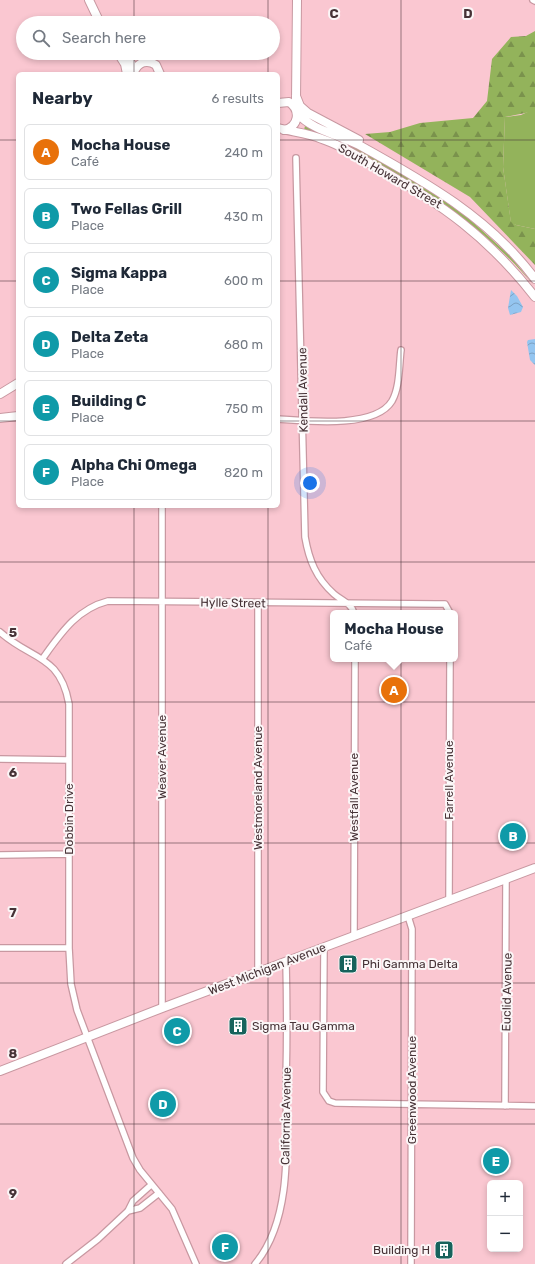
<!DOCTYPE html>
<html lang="en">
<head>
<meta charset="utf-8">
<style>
  body { margin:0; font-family:Rubik,sans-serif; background:#f6f6f7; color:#1f2937 }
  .controls { position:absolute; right:12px; bottom:12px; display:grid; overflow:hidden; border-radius:6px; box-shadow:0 2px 6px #0003 }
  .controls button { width:36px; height:36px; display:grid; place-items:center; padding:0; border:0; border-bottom:1px solid #e0e1e3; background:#fff; color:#1f2937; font:20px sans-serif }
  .you { position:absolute; left:310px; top:483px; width:14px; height:14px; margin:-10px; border:3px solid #fff; border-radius:50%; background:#1a73e8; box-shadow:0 0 0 6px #1a73e833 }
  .badge { display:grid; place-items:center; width:26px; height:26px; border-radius:50%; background:#17635c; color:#fff; font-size:13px; font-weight:700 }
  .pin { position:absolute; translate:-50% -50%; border:2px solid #fff; box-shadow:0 1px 4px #0006 }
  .popup { position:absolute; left:330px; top:610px; width:128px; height:52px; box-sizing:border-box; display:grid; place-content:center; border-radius:6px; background:#fff; filter:drop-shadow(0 1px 3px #0005); font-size:13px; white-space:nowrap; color:#747a83 }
  .popup b { font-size:15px; color:#1f2937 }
  .popup::after { content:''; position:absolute; left:50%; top:100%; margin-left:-8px; border:8px solid transparent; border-top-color:#fff }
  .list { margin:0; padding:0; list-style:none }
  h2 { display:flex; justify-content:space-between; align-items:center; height:52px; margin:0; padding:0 16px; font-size:17px }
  h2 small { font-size:13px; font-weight:400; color:#747a83 }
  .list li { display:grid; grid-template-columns:26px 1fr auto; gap:12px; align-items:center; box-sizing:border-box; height:56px; margin:0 8px 8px; padding:0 8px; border:1px solid #e0e1e3; border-radius:6px }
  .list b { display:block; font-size:15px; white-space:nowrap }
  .list p { margin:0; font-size:13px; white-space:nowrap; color:#747a83 }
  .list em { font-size:13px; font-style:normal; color:#747a83 }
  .icon { flex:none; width:22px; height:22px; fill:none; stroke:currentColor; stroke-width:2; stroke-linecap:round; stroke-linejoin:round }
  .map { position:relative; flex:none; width:535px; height:1264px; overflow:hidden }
  .search { position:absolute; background:#fff; box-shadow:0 2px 6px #0003; left:16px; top:16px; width:264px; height:44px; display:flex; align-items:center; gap:10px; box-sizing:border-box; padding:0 14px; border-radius:22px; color:#747a83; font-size:15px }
  .panel { position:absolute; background:#fff; box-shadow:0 2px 6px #0003; left:16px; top:72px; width:264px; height:436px; border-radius:6px }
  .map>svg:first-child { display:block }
</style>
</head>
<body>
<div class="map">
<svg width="535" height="1264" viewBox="0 0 535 1264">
  <defs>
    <pattern id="forest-firs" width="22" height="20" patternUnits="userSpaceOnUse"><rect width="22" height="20" fill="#93b35b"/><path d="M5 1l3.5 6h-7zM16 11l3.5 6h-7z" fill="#7a924c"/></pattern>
    <pattern id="water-waves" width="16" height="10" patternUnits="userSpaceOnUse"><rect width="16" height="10" fill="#94c5f0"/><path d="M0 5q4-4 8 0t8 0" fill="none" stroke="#7ba1c3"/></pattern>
  </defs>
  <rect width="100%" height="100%" fill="#fac7d1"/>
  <path fill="#93b35b" d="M532 110 535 111V229L516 225 511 223 503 167 505 117 521 115Z
    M305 126 352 145 417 182 465 215 510 256 535 287C491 233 435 196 375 162 353 149 330 134 304 130Z"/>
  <path fill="url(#forest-firs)" d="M535 31V111L505 117 503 167 511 222 516 225 535 229V265L470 197 365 134 390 132 420 123 473 118 487 101 492 59 511 37 526 36Z"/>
  <path fill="url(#water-waves)" d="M511 290 517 296 523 307 521 312 510 315 508 308Z
    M535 339V365L530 360 527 342 528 340Z"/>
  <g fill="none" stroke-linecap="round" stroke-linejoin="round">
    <g stroke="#c898a1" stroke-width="8">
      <path id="street" d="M533 0 535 1
        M296 158 305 537C309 560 316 578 334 594 342 601 351 603 354 613
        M278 419C306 421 375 429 392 401 400 387 399 365 401 350
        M258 603V972
        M0 632C31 660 60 654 69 704V948L71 984 77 1010 133 1158 140 1170 172 1209 196 1264
        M43 658C61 633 77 609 108 601L436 604H445L450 613
        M0 759 69 760
        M0 855 69 854
        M449 901 450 659
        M408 916 412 929 411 1264
        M354 936 355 659
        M324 947 323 1092 329 1101 335 1103 535 1106
        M0 948H69
        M162 1008V506
        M505 1106 506 879
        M128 1211 140 1208 159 1193
        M66 1264 98 1239 128 1211 133 1201 151 1185
        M255 1264C294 1218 286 1138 286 1081 287 1041 287 1002 286 962"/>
    </g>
    <g stroke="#c898a1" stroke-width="10">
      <path id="secondary" d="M89 0 100 23
        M118 53 125 64 127 74
        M126 53 131 63 134 74
        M134 72C138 62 147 59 156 65L160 74
        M296 96 300 106 308 113 359 140
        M296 100 297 0
        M278 103 289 102C301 110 299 127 284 130
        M297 113C313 131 338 134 359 145 424 181 490 218 535 279
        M278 128C293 132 308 133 322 139 341 145 359 157 376 167 442 204 488 237 535 297
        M0 394 18 383
        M0 418 18 416
        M0 1071 162 1008 535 868"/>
    </g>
    <use href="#street" stroke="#fff" stroke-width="5.5"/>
    <use href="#secondary" stroke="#fff" stroke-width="8"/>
  </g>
  <path fill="none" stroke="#463236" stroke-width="1" stroke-opacity="0.55" d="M134 0V23M268 0V23M401 0V1264M134 53V74M268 53V74M0 140H18M278 140H535M0 281H18M278 281H535M0 421H18M278 421H535M134 506V1264M268 506V1264M0 562H535M0 702H535M0 843H535M0 983H535M0 1124H535"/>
  <defs>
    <g id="building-square" transform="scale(1)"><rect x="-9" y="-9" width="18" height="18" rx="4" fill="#17635c" stroke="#fbf6f7"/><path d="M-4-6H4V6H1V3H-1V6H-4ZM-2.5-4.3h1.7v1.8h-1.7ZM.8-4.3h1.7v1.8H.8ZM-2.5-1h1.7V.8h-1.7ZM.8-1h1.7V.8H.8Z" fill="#fff"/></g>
  </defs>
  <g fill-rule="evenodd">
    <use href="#building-square" x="348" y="964"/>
    <use href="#building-square" x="238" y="1026"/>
    <use href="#building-square" x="444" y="1250"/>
  </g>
  <g text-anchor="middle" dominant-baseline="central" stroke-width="4" stroke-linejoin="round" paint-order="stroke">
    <g font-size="12" fill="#463236" stroke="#fbf6f7">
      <text transform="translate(390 176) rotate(30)">South Howard Street</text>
      <text transform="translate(303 390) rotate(-91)">Kendall Avenue</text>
      <text transform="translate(233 603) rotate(1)">Hylle Street</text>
      <text transform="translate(162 757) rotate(-90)">Weaver Avenue</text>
      <text transform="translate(449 780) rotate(-90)">Farrell Avenue</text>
      <text transform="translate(258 788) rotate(-90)">Westmoreland Avenue</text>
      <text transform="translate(354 797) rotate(-90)">Westfall Avenue</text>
      <text transform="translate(69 819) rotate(-90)">Dobbin Drive</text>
      <text transform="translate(267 969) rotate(-21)">West Michigan Avenue</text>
      <text transform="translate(507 992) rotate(-89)">Euclid Avenue</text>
      <text transform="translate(412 1090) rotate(-90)">Greenwood Avenue</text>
      <text transform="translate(286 1116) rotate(-89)">California Avenue</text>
    </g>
    <g font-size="12" fill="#463236" stroke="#fbf6f7" text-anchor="start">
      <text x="362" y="964">Phi Gamma Delta</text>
      <text x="252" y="1026">Sigma Tau Gamma</text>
      <text x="430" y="1250" text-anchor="end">Building H</text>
    </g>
  </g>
  <g font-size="13" text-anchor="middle" font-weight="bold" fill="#463236" stroke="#fbf6f7" stroke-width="4" stroke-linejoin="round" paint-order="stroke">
    <text x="334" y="18">C</text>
    <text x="468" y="18">D</text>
    <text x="13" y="637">5</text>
    <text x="13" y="777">6</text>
    <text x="13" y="917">7</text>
    <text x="13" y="1058">8</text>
    <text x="13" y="1198">9</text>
  </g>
</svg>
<div class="controls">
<button>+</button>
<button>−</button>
</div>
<div class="you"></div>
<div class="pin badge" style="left:394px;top:690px;background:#e8710a">A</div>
<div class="popup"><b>Mocha House</b>Café</div>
<div class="pin badge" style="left:513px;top:836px;background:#0f9aa8">B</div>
<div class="pin badge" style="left:177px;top:1031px;background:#0f9aa8">C</div>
<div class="pin badge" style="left:163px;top:1104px;background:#0f9aa8">D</div>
<div class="pin badge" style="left:496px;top:1161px;background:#0f9aa8">E</div>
<div class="pin badge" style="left:225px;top:1247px;background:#0f9aa8">F</div>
<div class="search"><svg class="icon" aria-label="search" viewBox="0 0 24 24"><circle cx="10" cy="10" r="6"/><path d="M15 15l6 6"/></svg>Search here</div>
<section class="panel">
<h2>Nearby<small>6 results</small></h2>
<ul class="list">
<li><span class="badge" style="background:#e8710a">A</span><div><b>Mocha House</b><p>Café</p></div><em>240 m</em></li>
<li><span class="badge" style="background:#0f9aa8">B</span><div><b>Two Fellas Grill</b><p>Place</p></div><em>430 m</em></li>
<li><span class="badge" style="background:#0f9aa8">C</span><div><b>Sigma Kappa</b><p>Place</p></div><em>600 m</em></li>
<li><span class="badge" style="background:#0f9aa8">D</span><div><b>Delta Zeta</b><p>Place</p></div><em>680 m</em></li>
<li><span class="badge" style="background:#0f9aa8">E</span><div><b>Building C</b><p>Place</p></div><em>750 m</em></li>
<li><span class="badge" style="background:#0f9aa8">F</span><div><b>Alpha Chi Omega</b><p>Place</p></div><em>820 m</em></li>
</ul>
</section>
</div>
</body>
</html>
